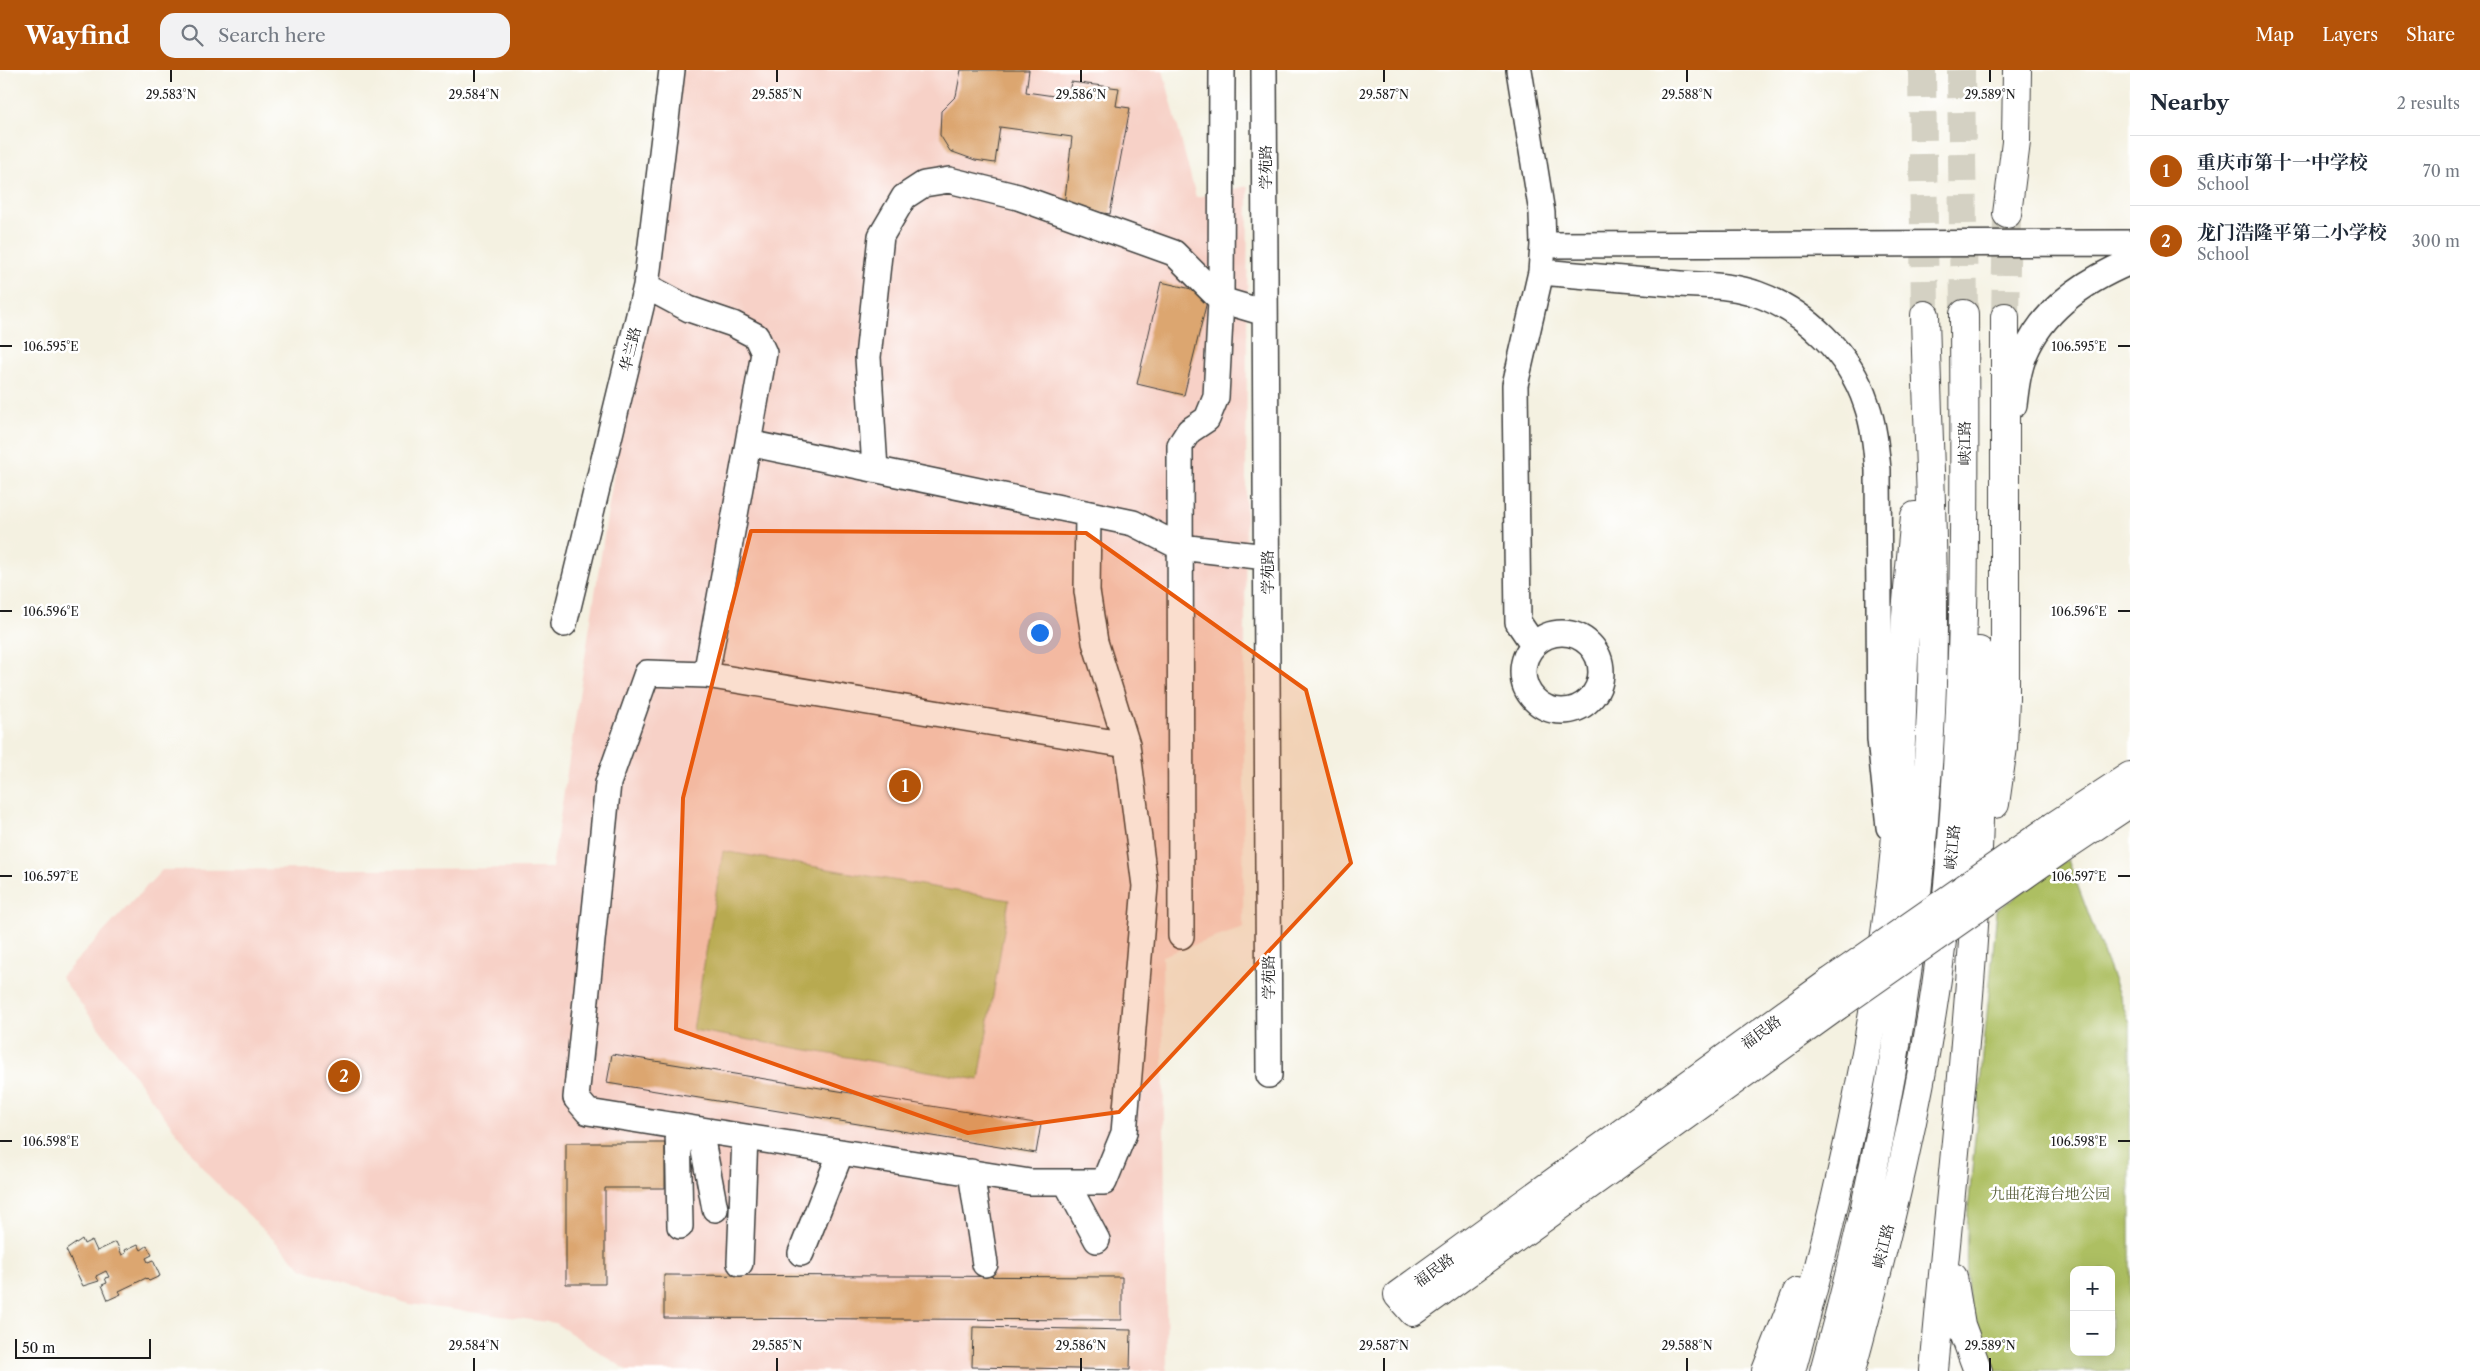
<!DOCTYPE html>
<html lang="en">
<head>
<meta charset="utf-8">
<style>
  body { margin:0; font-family:"Libre Caslon Text","Noto Serif SC",serif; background:#f2f2f3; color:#1f2937 }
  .controls { position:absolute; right:15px; bottom:15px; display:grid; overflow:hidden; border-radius:10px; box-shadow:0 5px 20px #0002 }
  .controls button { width:45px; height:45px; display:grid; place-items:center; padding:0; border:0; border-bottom:1px solid #e0e1e3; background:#fff; color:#1f2937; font:25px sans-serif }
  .scale { position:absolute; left:15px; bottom:12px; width:136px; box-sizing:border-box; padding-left:5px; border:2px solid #1c1c1c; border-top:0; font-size:14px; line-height:18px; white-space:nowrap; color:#1c1c1c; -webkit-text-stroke:4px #fff; paint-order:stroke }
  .you { position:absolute; left:1039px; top:562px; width:18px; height:18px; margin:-12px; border:4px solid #fff; border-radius:50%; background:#1a73e8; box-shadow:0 0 0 8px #1a73e833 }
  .badge { display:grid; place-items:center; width:32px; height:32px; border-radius:50%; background:#b45309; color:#fff; font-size:16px; font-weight:700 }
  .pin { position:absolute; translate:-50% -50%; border:2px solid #fff; box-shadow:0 1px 5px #0006 }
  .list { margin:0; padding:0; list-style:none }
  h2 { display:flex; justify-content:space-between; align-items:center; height:65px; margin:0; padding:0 20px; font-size:21px }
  h2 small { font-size:16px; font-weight:400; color:#747a83 }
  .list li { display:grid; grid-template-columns:32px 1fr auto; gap:15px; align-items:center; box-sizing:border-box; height:70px; padding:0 20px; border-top:1px solid #e0e1e3 }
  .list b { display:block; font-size:19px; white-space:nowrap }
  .list p { margin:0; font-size:16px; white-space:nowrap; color:#747a83 }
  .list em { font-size:16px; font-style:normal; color:#747a83 }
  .icon { flex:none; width:28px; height:28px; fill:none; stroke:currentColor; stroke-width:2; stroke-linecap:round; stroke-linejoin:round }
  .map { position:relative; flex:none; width:2130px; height:1301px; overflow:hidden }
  header { display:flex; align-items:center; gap:30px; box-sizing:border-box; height:70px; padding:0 25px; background:#b45309; color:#fff }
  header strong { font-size:24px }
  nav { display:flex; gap:28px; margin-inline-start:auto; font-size:18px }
  .search { width:350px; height:45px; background:#f2f2f3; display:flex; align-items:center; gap:12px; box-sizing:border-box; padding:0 18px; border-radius:15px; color:#747a83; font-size:19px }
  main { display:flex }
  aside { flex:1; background:#fff }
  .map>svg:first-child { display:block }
</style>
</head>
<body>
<header>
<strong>Wayfind</strong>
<div class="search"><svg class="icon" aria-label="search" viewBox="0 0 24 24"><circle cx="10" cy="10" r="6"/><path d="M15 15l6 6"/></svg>Search here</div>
<nav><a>Map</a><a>Layers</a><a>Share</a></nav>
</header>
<main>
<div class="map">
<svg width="2130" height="1301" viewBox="0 0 2130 1301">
  <rect width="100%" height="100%" fill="#fff"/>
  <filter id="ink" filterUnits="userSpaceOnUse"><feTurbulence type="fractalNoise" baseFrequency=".02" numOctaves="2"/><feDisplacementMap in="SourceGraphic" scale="10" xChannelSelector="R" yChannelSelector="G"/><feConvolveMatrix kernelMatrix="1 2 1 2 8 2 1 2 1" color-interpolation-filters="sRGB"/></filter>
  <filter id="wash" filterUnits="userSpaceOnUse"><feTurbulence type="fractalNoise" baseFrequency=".0096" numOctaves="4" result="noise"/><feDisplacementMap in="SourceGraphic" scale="20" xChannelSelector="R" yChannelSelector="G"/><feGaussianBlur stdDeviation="1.12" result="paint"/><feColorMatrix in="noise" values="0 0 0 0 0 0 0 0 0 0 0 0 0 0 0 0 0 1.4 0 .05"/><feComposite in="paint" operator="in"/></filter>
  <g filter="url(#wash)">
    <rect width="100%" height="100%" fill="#f4f1e1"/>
    <path fill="#f7d1c7" d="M677 0H1163L1196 127 1248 116 1243 858 1162 886 1167 1301H628L555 1253 409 1234 303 1199 208 1105 61 907 162 800 552 798Z"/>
    <path fill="#adbf62" stroke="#646e3f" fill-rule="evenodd" d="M723 781 1009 830 979 1010 693 960Z
      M2068 790 2130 954V1301H1991C1986 1287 1979 1272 1975 1257 1964 1220 1966 1179 1968 1141L1997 840ZM2074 1200H2111V1282H2074Z"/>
    <g id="blocks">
      <path fill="#dca66f" d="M961 0H1029L1026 22 1068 28 1071 12 1119 18 1116 36 1130 38 1110 144 1064 137 1072 67 1000 57 995 93 975 90 950 81 940 65 941 41 956 26Z
        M1161 212 1209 223 1184 325 1137 314Z
        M612 984 1041 1054 1036 1083 607 1013Z
        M566 1073H665V1118H605V1214H566Z
        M82 1169 84 1174 92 1170 97 1181 116 1172 122 1185 126 1183 125 1180 138 1174 141 1180 147 1176 152 1185 146 1188 148 1192 153 1190 160 1206 149 1211 146 1208 119 1221 121 1224 108 1230 102 1215 107 1213 105 1208 109 1207 106 1201 96 1206 99 1211 83 1216 66 1180Z
        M664 1205 1122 1207V1250L664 1248Z
        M973 1257 1131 1260 1130 1300 972 1297Z"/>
    </g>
  </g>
  <g filter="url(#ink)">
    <use href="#blocks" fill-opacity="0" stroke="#3c3c3a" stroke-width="1"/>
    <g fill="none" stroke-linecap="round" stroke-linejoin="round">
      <path stroke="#d4d1c3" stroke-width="28" stroke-dasharray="28 14" stroke-linecap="butt" d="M1922 0 1925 245
        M1961 0 1964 244
        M2005 247 2007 144"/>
      <g stroke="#3c3c3a" stroke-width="28">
        <path id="minor" d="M1222 0 1221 230 1265 243
          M1264 0 1269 1005
          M1519 0 1542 143 1543 175 1541 202 1515 315 1518 552 1533 574
          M1543 175 2130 173
          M1541 202C1588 206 1634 210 1681 214 1706 216 1733 215 1757 224 1805 241 1850 284 1866 333 1874 355 1876 378 1878 400L1880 669 1889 757
          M646 216 689 239 733 254 756 266 764 283 748 373 1133 453 1180 477 1266 487
          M2014 335C2016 318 2018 300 2025 283 2044 238 2087 210 2130 192
          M748 373 706 605 1127 675 1095 572 1087 521 1088 444
          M875 399 868 287 881 166 904 127 924 114 949 110 1018 127 1174 183 1221 230 1216 327 1207 349 1189 361 1180 375 1181 866
          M564 554 646 216 672 0
          M1523 602a39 39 0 1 1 78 0a39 39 0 1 1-78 0Z
          M706 605 647 603 608 713 576 1028 588 1042 1030 1112H1104L1124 1063 1145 816 1127 675
          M678 1056 680 1156
          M700 1060 715 1139
          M971 1102 985 1194
          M1066 1112 1097 1170
          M801 1183 841 1082
          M740 1193 745 1067"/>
      </g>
      <g stroke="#3c3c3a" stroke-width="30">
        <path id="major" d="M2054 756 2130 706
          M2067 775 2130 733
          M1830 912 1398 1225 1413 1242 1840 934"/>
      </g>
      <g stroke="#3c3c3a" stroke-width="30">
        <path id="highway" d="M2007 144 2016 72 2017 0
          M1995 734 2003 677 2005 629V247
          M1953 1207 1961 1255 1978 1301
          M1766 1301 1797 1222
          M1791 1301C1837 1136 1875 969 1893 798 1902 714 1901 630 1906 546 1908 513 1912 479 1915 446
          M1824 1301C1884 1086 1921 865 1931 642 1937 510 1928 377 1925 245
          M1851 1301C1888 1165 1922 1027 1940 887 1967 673 1965 458 1964 244
          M1934 1301C1955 1062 1988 822 1979 581"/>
      </g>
      <use href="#minor" stroke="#fff" stroke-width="25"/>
      <use href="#major" stroke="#fff" stroke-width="28"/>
      <use href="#highway" stroke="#fff" stroke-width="28"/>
      <g stroke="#3c3c3a" stroke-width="30" stroke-linecap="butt">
        <path id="major-bridge" d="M1830 912 2054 756
          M1840 934 2067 775"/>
      </g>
      <use href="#major-bridge" stroke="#fff" stroke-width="28"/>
    </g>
  </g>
  <path fill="#e8590c" fill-opacity="0.2" stroke="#e8590c" stroke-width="4" stroke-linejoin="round" d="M751 461 1086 463 1306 620 1351 793 1119 1042 968 1063 676 959 683 728Z"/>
  <path fill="none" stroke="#1c1c1c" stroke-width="2" d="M171 0V12M474 0V12M777 0V12M1081 0V12M1384 0V12M1687 0V12M1990 0V12M0 276H12M2118 276H2130M0 541H12M2118 541H2130M0 806H12M2118 806H2130M0 1071H12M2118 1071H2130M474 1288V1301M777 1288V1301M1081 1288V1301M1384 1288V1301M1687 1288V1301M1990 1288V1301"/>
  <g text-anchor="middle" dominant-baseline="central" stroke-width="5" stroke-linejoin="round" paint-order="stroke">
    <g font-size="15" fill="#1c1c1c" stroke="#fff">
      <text transform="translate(1265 97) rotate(-90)">学苑路</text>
      <text transform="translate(630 279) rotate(-76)">华兰路</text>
      <text transform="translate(1964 373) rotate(-90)">峡江路</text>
      <text transform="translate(1267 502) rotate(-90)">学苑路</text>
      <text transform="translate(1952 777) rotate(-85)">峡江路</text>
      <text transform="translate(1268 907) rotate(-90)">学苑路</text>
      <text transform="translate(1761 962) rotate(-36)">福民路</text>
      <text transform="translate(1883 1176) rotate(-76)">峡江路</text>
      <text transform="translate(1434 1200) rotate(-36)">福民路</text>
    </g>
    <g font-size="15" fill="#565d38" stroke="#fff">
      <text x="2050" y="1123">九曲花海台地公园</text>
    </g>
  </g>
  <g font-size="12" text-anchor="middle" fill="#1c1c1c" stroke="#fff" stroke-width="5" stroke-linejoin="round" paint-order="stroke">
    <text x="171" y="29">29.583°N</text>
    <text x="474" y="29">29.584°N</text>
    <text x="777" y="29">29.585°N</text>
    <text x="1081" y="29">29.586°N</text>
    <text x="1384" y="29">29.587°N</text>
    <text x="1687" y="29">29.588°N</text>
    <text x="1990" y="29">29.589°N</text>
    <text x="2079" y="281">106.595°E</text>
    <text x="51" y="281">106.595°E</text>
    <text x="2079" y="546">106.596°E</text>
    <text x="51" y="546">106.596°E</text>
    <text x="2079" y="811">106.597°E</text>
    <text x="51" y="811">106.597°E</text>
    <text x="2079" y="1076">106.598°E</text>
    <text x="51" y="1076">106.598°E</text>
    <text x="474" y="1280">29.584°N</text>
    <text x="777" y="1280">29.585°N</text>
    <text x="1081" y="1280">29.586°N</text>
    <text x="1384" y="1280">29.587°N</text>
    <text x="1687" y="1280">29.588°N</text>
    <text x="1990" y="1280">29.589°N</text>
  </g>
</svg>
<div class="controls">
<button>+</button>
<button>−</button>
</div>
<div class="scale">50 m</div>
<div class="you"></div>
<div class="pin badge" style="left:905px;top:716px">1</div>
<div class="pin badge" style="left:344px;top:1006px">2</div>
</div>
<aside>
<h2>Nearby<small>2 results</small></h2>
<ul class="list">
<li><span class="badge">1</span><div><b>重庆市第十一中学校</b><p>School</p></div><em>70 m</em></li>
<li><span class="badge">2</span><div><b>龙门浩隆平第二小学校</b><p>School</p></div><em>300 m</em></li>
</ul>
</aside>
</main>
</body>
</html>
